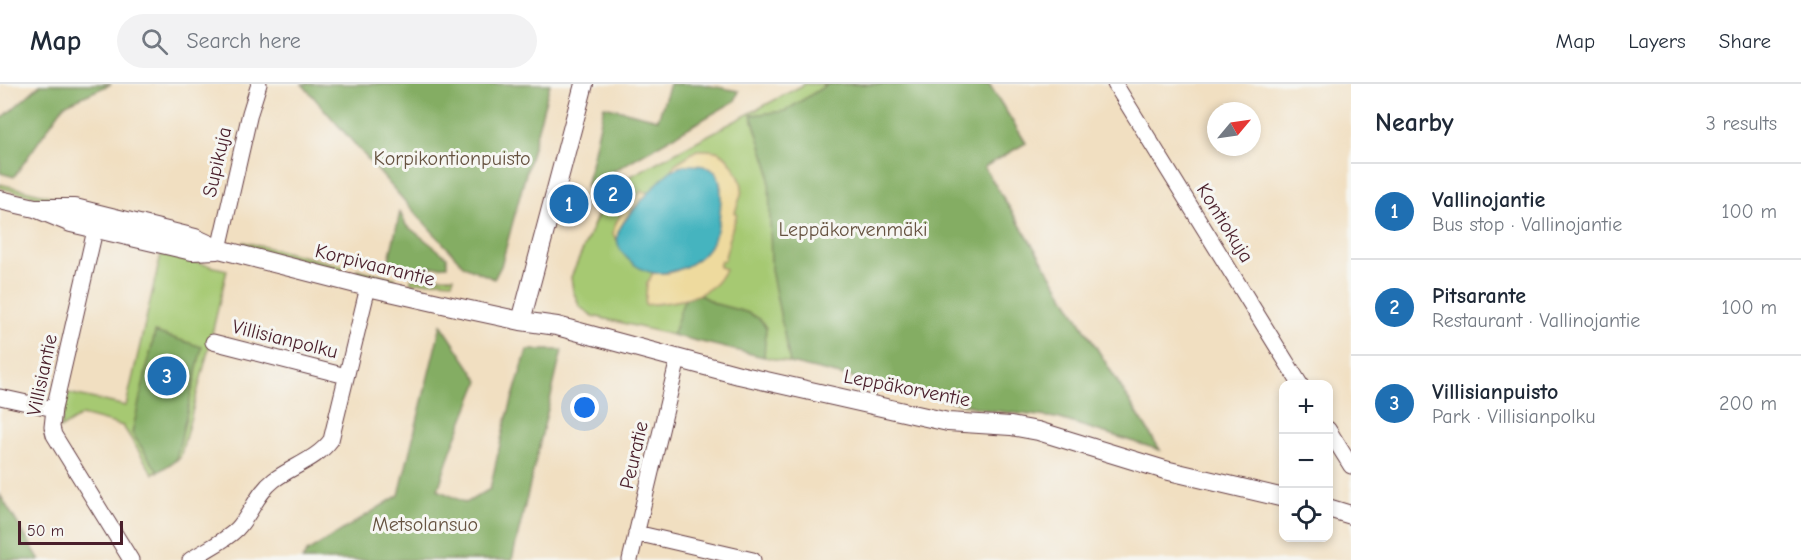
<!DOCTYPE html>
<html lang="en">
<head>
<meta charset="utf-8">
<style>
  body { margin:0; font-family:"Comic Neue",sans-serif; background:#f2f2f3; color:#1f2937 }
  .controls { position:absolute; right:18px; bottom:18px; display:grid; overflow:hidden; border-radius:12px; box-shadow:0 3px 9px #0003 }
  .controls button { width:54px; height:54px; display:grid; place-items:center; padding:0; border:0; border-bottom:2px solid #e0e1e3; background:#fff; color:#1f2937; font:30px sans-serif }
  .compass { position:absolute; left:1207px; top:18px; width:54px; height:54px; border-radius:50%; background:#fff; box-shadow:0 3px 9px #0003; rotate:61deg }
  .scale { position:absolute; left:18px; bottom:15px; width:105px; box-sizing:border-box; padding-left:6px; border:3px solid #4a1f2b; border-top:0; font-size:16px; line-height:21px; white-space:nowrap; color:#4a1f2b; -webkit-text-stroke:4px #f6f6f2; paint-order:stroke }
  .you { position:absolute; left:585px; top:324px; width:21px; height:21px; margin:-15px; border:4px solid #fff; border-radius:50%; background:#1a73e8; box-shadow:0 0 0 9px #1a73e833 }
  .badge { display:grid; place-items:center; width:39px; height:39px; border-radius:50%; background:#1f6fb2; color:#fff; font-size:20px; font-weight:700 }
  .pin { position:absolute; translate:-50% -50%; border:3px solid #fff; box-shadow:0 2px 6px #0006 }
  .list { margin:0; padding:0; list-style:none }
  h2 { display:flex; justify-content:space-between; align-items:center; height:78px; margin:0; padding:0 24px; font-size:26px }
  h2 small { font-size:20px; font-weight:400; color:#747a83 }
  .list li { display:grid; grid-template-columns:39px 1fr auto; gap:18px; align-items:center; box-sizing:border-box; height:96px; padding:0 24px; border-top:2px solid #e0e1e3 }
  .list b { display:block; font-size:22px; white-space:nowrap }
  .list p { margin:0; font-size:20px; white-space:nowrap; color:#747a83 }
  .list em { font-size:20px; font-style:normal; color:#747a83 }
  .icon { flex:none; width:33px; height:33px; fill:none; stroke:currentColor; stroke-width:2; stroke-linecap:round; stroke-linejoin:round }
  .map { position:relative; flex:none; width:1351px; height:476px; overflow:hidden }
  header { display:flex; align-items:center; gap:36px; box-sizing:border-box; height:84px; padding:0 30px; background:#fff; border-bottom:2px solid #e0e1e3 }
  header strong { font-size:28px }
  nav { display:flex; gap:33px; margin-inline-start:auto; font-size:21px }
  .search { width:420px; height:54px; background:#f2f2f3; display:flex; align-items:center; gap:15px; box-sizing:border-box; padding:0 21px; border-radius:33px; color:#747a83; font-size:22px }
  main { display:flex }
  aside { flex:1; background:#fff }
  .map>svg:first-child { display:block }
</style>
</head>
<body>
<header>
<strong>Map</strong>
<div class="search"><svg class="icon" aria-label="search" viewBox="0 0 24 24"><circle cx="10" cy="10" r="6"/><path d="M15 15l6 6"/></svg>Search here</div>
<nav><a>Map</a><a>Layers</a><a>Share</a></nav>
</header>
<main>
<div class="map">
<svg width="1351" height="476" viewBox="0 0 1351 476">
  <rect width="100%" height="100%" fill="#f6f6f2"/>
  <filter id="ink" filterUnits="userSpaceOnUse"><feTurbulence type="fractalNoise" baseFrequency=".0167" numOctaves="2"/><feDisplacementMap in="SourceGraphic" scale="12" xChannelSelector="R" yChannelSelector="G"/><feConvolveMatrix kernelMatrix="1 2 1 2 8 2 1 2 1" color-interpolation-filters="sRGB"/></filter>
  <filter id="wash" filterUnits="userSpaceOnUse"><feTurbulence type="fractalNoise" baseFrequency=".008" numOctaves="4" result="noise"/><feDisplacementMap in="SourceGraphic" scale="24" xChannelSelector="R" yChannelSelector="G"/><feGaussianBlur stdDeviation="1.35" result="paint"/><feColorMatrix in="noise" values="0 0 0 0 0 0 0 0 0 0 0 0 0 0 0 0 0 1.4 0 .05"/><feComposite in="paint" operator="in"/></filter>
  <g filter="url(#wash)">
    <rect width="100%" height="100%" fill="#f1dfc1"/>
    <path fill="#a6c972" stroke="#78744e" stroke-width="1.5" d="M805 0H989L1026 59 984 83 1160 366 1057 334 988 326 593 232 580 223 573 207 571 193 600 126 627 94Z
      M0 100 70 117 69 121 0 104Z
      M244 158 344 182 343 186 243 162Z
      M161 170 227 186 206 275 180 374 153 390 123 342 82 331 60 345 68 309 126 322Z
      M357 185 395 194V198L357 190Z
      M454 193 452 198 438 197 411 199V194Z"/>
    <path fill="#84ad64" stroke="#676648" stroke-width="1.5" d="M41 0H111L64 21 14 93 0 89V36Z
      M302 0H550L501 182 494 195 464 182 408 121Z
      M670 0H700L739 7 735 17 586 103 604 22 658 35Z
      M828 0H989L1026 59 984 83 1160 366 1057 334 988 326 790 279 771 186 769 86 751 31 785 27Z
      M400 128 406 141 447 173V182L413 184 388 180Z
      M698 210 716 220 746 228 760 235 766 244 764 273 672 251C678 239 679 226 685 215Z
      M441 240 479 297 451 366 438 406 466 419 490 405 504 343 527 266H562L512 476H302L307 468 399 411Z
      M155 248 202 263 176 376 158 388 132 349Z
      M0 411 40 476H0Z"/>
    <path fill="#eeda9e" stroke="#9c7c64" stroke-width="1.5" d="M697 66C705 66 715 65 721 69 730 74 743 96 742 106 741 113 737 121 735 129L737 130 728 157 729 158 724 177 721 176 719 183 726 185C722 190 719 197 714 201 695 217 668 219 645 221L647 200 653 189H668L678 186 721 104 716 88 684 81 672 86 675 80Z
      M642 107 649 109C636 122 619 137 617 156L613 150C615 133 629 119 642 107Z"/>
    <path fill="#45b4bf" stroke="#486a75" stroke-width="1.5" d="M684 81C694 81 707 80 715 88 721 94 721 106 721 114 720 146 715 168 685 183 676 187 665 190 654 189 637 186 613 168 618 149 620 138 658 98 668 89 672 85 678 84 684 81Z"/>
  </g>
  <g filter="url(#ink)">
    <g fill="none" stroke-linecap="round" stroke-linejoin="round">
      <g stroke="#633c42" stroke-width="17">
        <path id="minor" d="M1115 0 1300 300
          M98 133 54 325 52 343 54 351 131 476
          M219 165 250 29 259 0
          M213 258 346 292
          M0 313 54 325
          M1328 345 1351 382
          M636 449 753 476
          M190 476C205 466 224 458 237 445 251 430 257 409 274 396 293 382 317 375 331 356L368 203
          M630 476 678 275"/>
      </g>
      <g stroke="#633c42" stroke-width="20">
        <path id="tertiary" d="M0 116 35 124 71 139 192 167 217 166
          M35 124H75L195 154 219 165 368 203 456 223 521 237 557 242 739 291 948 338 1011 342 1038 347 1165 386 1284 414
          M521 237 584 0
          M1328 424 1351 431"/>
      </g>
      <use href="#minor" stroke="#fff" stroke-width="15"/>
      <use href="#tertiary" stroke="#fff" stroke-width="18"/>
    </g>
  </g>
  <g text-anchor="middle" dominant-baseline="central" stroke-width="6" stroke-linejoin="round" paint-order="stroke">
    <g font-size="20" fill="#665240" stroke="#f6f6f2">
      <text x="452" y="74">Korpikontionpuisto</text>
      <text x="853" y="145">Leppäkorvenmäki</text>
      <text x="425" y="440">Metsolansuo</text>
    </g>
    <g font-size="20" fill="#4a1f2b" stroke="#f6f6f2">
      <text transform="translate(217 78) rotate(-77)">Supikuja</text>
      <text transform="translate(1225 139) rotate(58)">Kontiokuja</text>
      <text transform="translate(375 181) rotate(14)">Korpivaarantie</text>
      <text transform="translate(285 255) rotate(14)">Villisianpolku</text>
      <text transform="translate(42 291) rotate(-78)">Villisiantie</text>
      <text transform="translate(907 304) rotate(11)">Leppäkorventie</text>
      <text transform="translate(634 371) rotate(-77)">Peuratie</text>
    </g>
  </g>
</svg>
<div class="controls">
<button>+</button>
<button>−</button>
<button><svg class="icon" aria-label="locate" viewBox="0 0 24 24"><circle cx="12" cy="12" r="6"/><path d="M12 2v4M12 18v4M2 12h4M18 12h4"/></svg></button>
</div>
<svg class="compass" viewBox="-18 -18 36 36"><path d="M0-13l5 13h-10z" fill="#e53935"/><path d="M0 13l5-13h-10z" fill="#747a83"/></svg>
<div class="scale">50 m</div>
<div class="you"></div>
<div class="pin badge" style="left:569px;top:120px">1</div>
<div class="pin badge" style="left:613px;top:110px">2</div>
<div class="pin badge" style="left:167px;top:292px">3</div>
</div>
<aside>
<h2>Nearby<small>3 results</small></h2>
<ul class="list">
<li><span class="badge">1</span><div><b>Vallinojantie</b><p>Bus stop · Vallinojantie</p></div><em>100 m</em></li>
<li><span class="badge">2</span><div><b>Pitsarante</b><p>Restaurant · Vallinojantie</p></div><em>100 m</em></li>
<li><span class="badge">3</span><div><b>Villisianpuisto</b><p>Park · Villisianpolku</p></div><em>200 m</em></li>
</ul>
</aside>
</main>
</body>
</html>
